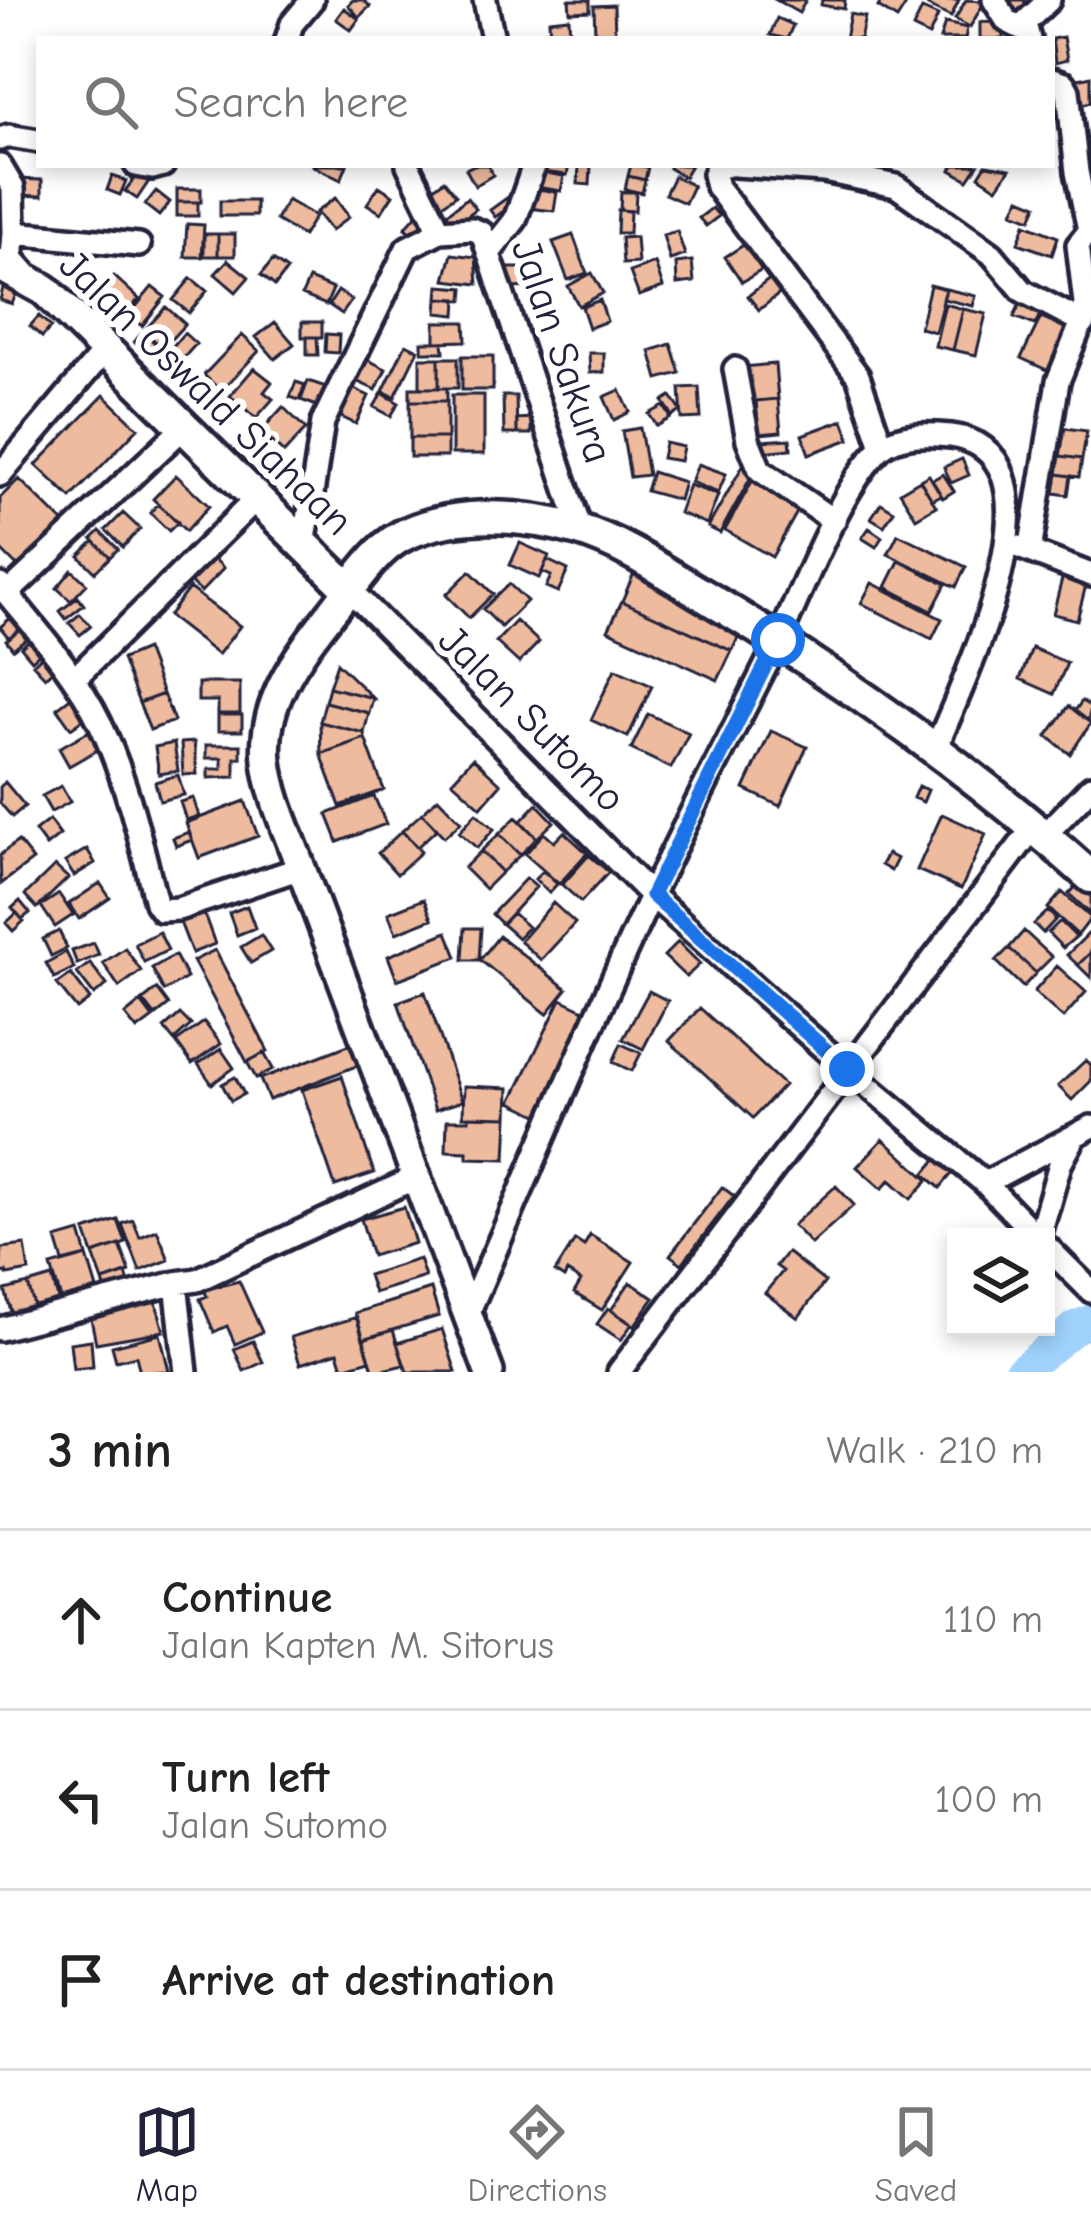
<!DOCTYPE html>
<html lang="en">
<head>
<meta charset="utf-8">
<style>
  body { margin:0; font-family:"Comic Neue",sans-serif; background:#f6f6f6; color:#222 }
  .controls { position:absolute; right:36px; bottom:36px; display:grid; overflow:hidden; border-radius:0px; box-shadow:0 6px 18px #0003 }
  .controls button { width:108px; height:108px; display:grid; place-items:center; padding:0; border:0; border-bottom:3px solid #e0e0e0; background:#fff; color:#222; font:60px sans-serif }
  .stop { position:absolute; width:36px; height:36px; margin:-27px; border:9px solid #1a73e8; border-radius:50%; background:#fff }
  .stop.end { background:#1a73e8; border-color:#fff; box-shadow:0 3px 12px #0008 }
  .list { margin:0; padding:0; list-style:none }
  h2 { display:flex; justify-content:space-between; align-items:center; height:156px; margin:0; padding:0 48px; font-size:51px }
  h2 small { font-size:39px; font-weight:400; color:#767676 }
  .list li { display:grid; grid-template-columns:78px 1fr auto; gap:36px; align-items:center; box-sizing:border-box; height:180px; padding:0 48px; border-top:3px solid #e0e0e0 }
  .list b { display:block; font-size:45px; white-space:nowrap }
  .list p { margin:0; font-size:39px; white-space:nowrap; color:#767676 }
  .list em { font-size:39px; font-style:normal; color:#767676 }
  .icon { flex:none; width:66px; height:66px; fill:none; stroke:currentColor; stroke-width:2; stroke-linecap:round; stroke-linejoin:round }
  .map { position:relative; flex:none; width:1091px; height:1372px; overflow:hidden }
  .search { position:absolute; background:#fff; box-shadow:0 6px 18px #0003; left:36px; right:36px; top:36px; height:132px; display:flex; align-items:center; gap:30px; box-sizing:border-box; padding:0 42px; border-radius:0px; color:#767676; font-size:45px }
  .sheet { height:696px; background:#fff }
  nav { display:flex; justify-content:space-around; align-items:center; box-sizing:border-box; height:168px; border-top:3px solid #e0e0e0; background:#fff; font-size:33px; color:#767676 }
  nav a { display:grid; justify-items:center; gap:6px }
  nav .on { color:#22223b }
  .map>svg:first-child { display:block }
</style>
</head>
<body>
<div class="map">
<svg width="1091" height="1372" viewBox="0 0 1091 1372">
  <rect width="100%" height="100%" fill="#fff"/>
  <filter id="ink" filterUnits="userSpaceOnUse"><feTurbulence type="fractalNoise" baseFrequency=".00833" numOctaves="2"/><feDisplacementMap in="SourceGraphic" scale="24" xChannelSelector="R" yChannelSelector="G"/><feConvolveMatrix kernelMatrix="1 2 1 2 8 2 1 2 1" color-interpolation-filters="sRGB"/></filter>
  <g filter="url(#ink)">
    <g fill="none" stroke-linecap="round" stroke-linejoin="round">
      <path stroke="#9fd2fc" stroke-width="33" d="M1020 1372 1076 1327 1091 1321"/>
    </g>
    <path fill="#eebb9f" stroke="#22223b" stroke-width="3" d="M353 0H363L370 6 359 17 348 5Z
      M569 0H590V11L570 12Z
      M776 0H806L799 13Z
      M822 0H845L844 9 821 5Z
      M882 0H909L897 19 878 7Z
      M931 0H959L951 17 928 6Z
      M966 0 985 1 970 27 955 19Z
      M1010 0H1025L1024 21H1009Z
      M614 5 615 35 595 36 594 6Z
      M344 8 359 19 351 30 336 19Z
      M922 9 938 16 929 36 913 28Z
      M850 14 865 17 860 39H845Z
      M569 18 570 38 550 39 549 20Z
      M777 18 793 25 787 39 770 35Z
      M980 22 1003 23V39H980Z
      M945 23 967 28 965 39H940Z
      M1063 37 1067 60 1055 63 1052 39Z
      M1091 76V102L1079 105 1073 80Z
      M1091 138V164H1082L1081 139Z
      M311 165H347L341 180Z
      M474 165H488L493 175 475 186 466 169Z
      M542 165H569L567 175 541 172Z
      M579 165H591L590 185 578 184Z
      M631 165 648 167 645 180 628 176Z
      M671 165H691L684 177 669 168Z
      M954 165H978L968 180 951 170Z
      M986 165 1010 169 997 188 979 176Z
      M533 171 564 176 561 191 530 186Z
      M138 173 149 181 137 199 125 191Z
      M112 176 126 181 120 195 107 190Z
      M628 176 645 180 642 193 625 189Z
      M674 176 693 186 685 203 665 194Z
      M15 179 42 180V196L15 195Z
      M444 180 456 195 437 209 426 194Z
      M379 186 393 195 381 213 367 204Z
      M531 188 557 192 554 211 528 208Z
      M177 189H201V202H177Z
      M156 191 170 202 159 216 145 205Z
      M515 192 520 200 495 217 490 210Z
      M621 192H636L635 211 620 210Z
      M335 198 349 217 331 231 316 212Z
      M467 198 476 209 450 229 441 218Z
      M1020 198 1037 205 1031 219 1013 212Z
      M287 200 315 216 303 236 276 220Z
      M220 201H256V216H220Z
      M177 202H198V216H177Z
      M712 208 719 216 706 226 699 218Z
      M618 210 630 211 629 233H617Z
      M419 212 432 224 418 239 405 228Z
      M187 224 204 225 202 257H185Z
      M1025 224 1058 237 1052 255 1018 243Z
      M677 231 685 255 670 260 663 235Z
      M204 234H218V256H204Z
      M218 234H235V256H218Z
      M573 235 587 273 568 280 553 242Z
      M636 237 638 263 623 264 621 238Z
      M745 244 762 270 742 282 725 257Z
      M452 254 476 257 478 284 445 280Z
      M228 260 249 277 236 292 215 274Z
      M273 260 287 270 275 286 261 275Z
      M692 261 694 282 677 284 676 263Z
      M655 263 663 287 639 296 630 272Z
      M507 268H539V287L507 288Z
      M592 273 603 293 579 306 568 286Z
      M6 276 21 282 12 304 0 300Z
      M114 276 139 299 126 313 101 290Z
      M772 277 783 291 759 310 748 296Z
      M191 278 207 291 189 313 173 300Z
      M309 279 333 289 326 305 302 295Z
      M930 285 946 289 935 332 920 328Z
      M439 286 464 288 463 300 438 298Z
      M152 287 165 297 142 326 129 315Z
      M946 289 976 296 973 306 943 299Z
      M338 291 352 300 342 314 329 305Z
      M438 298 457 299 456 315 437 313Z
      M1022 299 1043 308 1035 325 1014 317Z
      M600 300 607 321 589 328 582 307Z
      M945 304 963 309 953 350 935 346Z
      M166 307 185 324 163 348 144 331Z
      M963 309 986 314 976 355 953 350Z
      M39 316 51 327 42 337 30 326Z
      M1041 317 1069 330 1049 371 1021 358Z
      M275 322 294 344 275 359 256 337Z
      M302 322H322V337H302Z
      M435 322H465L466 341 435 342Z
      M143 332 157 345 148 355 134 342Z
      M184 333 196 344 179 363 167 353Z
      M326 334 339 335 338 353 325 352Z
      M242 335 259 351 221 391 204 375Z
      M307 337H317L318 355H307Z
      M422 342H443L444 352H422Z
      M406 344 418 350 395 397 383 391Z
      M671 344 680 373 658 379 650 351Z
      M166 353 176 362 169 370 159 362Z
      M589 353H604V372L590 373Z
      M356 354 386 369 376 390 345 376Z
      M462 356H493V390H462Z
      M420 358H439V388H420Z
      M439 358H458V388H439Z
      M775 364 778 399 745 402 742 367Z
      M254 368 272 382 264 392 273 399 256 418 230 396Z
      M308 381 332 389 325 409 301 400Z
      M296 382 305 385 299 400 290 397Z
      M350 387 369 396 356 424 337 415Z
      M699 387 701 418 682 419 680 388Z
      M410 388H447V401H410Z
      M620 390 630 412 614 420 604 397Z
      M382 393 399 403 391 416 374 407Z
      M104 395 138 428 71 498 36 465Z
      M452 395H484V454H452Z
      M503 396H516L517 434H504Z
      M671 396 681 411 673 416 663 401Z
      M778 399 781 432 759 434 756 401Z
      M410 401H447V438H410Z
      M664 406 671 418 657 426 649 414Z
      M283 407 306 429 284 453 261 431Z
      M531 418V434H517V419Z
      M843 420 850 439 809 454 802 435Z
      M640 428 648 475 630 477 622 431Z
      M1065 428 1087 431 1082 459 1060 456Z
      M410 438H447V457H410Z
      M790 439 791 449 762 452 761 441Z
      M665 443 683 447 680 461 662 458Z
      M1060 456 1082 459 1079 477 1057 474Z
      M962 459 969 475 951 483 944 467Z
      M745 462 756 468 720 533 708 527Z
      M698 464 726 474 718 493 691 482Z
      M652 472 684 482 679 500 646 491Z
      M943 474 954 491 943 498 932 480Z
      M1057 474 1071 476 1068 495 1054 493Z
      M176 475 209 506 186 531 153 499Z
      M929 475 941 495 932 500 920 480Z
      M754 478 801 505 772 557 725 530Z
      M19 479 65 524 20 569 0 549V498Z
      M920 480 936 506 916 518 900 492Z
      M689 485 718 495 707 524 679 513Z
      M881 503 894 511 884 526 871 518Z
      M158 504 178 522 169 531 150 513Z
      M123 513 140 529 123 547 106 530Z
      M869 528 882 537 876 547 862 538Z
      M100 531 118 549 110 557 92 539Z
      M898 534 966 567 956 587 888 554Z
      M94 541 110 557 95 572 79 556Z
      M520 543 549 556 539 578 510 565Z
      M211 556 224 568 201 592 188 580Z
      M547 560 568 570 558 592 546 587 551 576 542 572Z
      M899 561 946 584 932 611 886 587Z
      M72 570 87 584 71 601 57 588Z
      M470 571 493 594 469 618 446 595Z
      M635 571 746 621 732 651 622 601Z
      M1063 575 1087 581 1077 620 1053 614Z
      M872 583 942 619 932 639 861 603Z
      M509 584 527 601 501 627 483 609Z
      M189 588 240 626 218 655 168 616Z
      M78 597 84 605 66 619 60 611Z
      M622 601 732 651 718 680 608 630Z
      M80 614 91 626 80 635 69 623Z
      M13 616 22 627 9 638 0 627Z
      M516 621 539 642 519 663 496 642Z
      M22 627 29 636 13 649 6 640Z
      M32 638 43 650 32 660 21 647Z
      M1032 648 1067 663 1054 694 1020 679Z
      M146 649 163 694 139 703 122 659Z
      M46 652 59 665 45 677 33 664Z
      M337 663 373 698 329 687Z
      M615 669 652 686 628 737 591 720Z
      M198 683H240V714H218V701H198Z
      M329 687 373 698 369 713 325 702Z
      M163 694 174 721 150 730 139 703Z
      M73 696 88 716 71 728 57 708Z
      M1082 701 1091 707 1088 721 1075 711Z
      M325 702 369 713 364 733 320 722Z
      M1069 706 1091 723 1070 754 1047 736Z
      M648 714 689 733 671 768 631 749Z
      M218 715H242V731H218Z
      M320 722 364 733 365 738 321 754Z
      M89 731 99 749 69 766 59 748Z
      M771 731 807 747 780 806 744 789Z
      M365 738 384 790 340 806 321 754Z
      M194 742 197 774 183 775 181 743Z
      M174 743 178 771 159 774 155 747Z
      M206 745H241V758H235V777L208 778V769H222V758H206Z
      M473 758 501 784 481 807 452 781Z
      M178 775 184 795 160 801 155 782Z
      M5 782 25 806 12 817 0 803V787Z
      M61 786 70 802 51 812 42 796Z
      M918 786 928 790 923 802 913 798Z
      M374 796 386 824 338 842 327 814Z
      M193 798 199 816 186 820 180 802Z
      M438 798 461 822 444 837 422 813Z
      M245 801 258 836 199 858 186 823Z
      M537 804 554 822 537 838 521 821Z
      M422 813 437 829 417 847 402 831Z
      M476 813 494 829 477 848 459 832Z
      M942 814 986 834 961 889 917 870Z
      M516 817 537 838 520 855 499 834Z
      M49 820 60 835 46 846 35 831Z
      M402 831 421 852 397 874 378 853Z
      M189 832 192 840 176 846 173 838Z
      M564 832 587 853 559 884 525 854 544 833 554 842Z
      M499 834 520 855 502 872 481 851Z
      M18 841 33 860 1 884 0 855Z
      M87 849 95 863 74 876 65 862Z
      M481 851 502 872 485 889 464 868Z
      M887 854 897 859 891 871 881 865Z
      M589 855 609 872 581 902 562 885Z
      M55 866 68 878 37 908 25 895Z
      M543 871 557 884 549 893 535 879Z
      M1087 875 1091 879V914L1069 894Z
      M526 878 536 887 502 924 492 914Z
      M100 883 110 898 79 919 69 904Z
      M1062 892 1091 918 1078 935 1048 908Z
      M59 894 73 915 55 927 41 906Z
      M424 899 432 919 396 933 388 913Z
      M20 901 30 913 22 919 12 908Z
      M553 903 575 923 541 960 520 941Z
      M247 906 255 928 237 935 229 913Z
      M202 908 215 944 192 953 178 917Z
      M1048 911 1056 919 1043 933 1034 924Z
      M17 913 24 921 13 931 6 923Z
      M513 913 528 927 518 938 502 924Z
      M1060 921 1076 937 1063 948 1048 933Z
      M465 928H481L479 960H463Z
      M59 931 67 948 51 956 43 939Z
      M1024 931 1052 957 1036 973 1009 948Z
      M1091 931V952L1078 965 1067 955Z
      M159 932 168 950 144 962 135 944Z
      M447 932 457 957 397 980 388 956Z
      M261 935 271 951 251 963 241 947Z
      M499 936 567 989 547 1014 480 960Z
      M678 942 700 964 686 977 664 956Z
      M94 943 99 955 77 964 72 951Z
      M125 948 141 971 119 987 103 963Z
      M1009 948 1036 973 1023 987 996 961Z
      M215 950 268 1051 247 1062 193 961Z
      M66 952 74 968 54 978 46 963Z
      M1091 952V978L1078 965Z
      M175 955 187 978 164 991 152 968Z
      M90 963 107 985 94 995 77 973Z
      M1057 966 1086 992 1063 1018 1034 992Z
      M71 974 90 999 77 1009 57 984Z
      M157 989 169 1005 155 1016 143 1000Z
      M649 991 668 1001 643 1049 623 1039Z
      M425 992 462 1101 435 1110 398 1002Z
      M561 999 588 1012 538 1115 511 1102Z
      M141 1002 153 1018 137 1030 125 1015Z
      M700 1008 784 1085 753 1118 669 1041Z
      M180 1014 191 1025 174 1040 164 1028Z
      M204 1022 221 1044 192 1064 176 1042Z
      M351 1044 359 1065 269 1100 260 1079Z
      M621 1044 641 1053 632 1071 613 1062Z
      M221 1049 234 1068 212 1084 198 1064Z
      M264 1053 273 1069 256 1078 247 1062Z
      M1086 1060 1091 1065V1081L1072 1100 1058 1086Z
      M342 1076 374 1173 335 1186 302 1090Z
      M235 1077 244 1094 231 1101 222 1084Z
      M464 1086 509 1088 508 1117 463 1116Z
      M469 1116 508 1117 506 1159 467 1158V1152L446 1151 447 1120H469Z
      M883 1139 928 1180 911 1199 890 1180 882 1189 857 1167Z
      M939 1156 955 1170 940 1188 924 1174Z
      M836 1186 854 1205 811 1244 793 1225Z
      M722 1187 734 1196 682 1264 670 1255Z
      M404 1207 415 1243 372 1256 361 1219Z
      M118 1220 126 1243 93 1254 85 1231Z
      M133 1220 140 1237 157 1230 169 1260 140 1271 122 1224Z
      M80 1232 87 1256 63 1262 56 1239Z
      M590 1235 633 1262 602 1310 574 1293 581 1281 567 1272 564 1278 555 1272 575 1240 584 1246Z
      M25 1245 29 1271 7 1275 6 1272 0 1273 2 1248Z
      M120 1245 130 1272 103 1281 93 1254Z
      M787 1252 825 1282 798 1318 765 1293 783 1271 776 1266Z
      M87 1256 97 1289 61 1299 51 1266Z
      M419 1259 425 1277 374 1293 368 1275Z
      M126 1273 130 1287 107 1295 103 1281Z
      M52 1277 60 1306 36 1313 28 1284Z
      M239 1281 262 1332 235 1344 227 1326 214 1332 200 1299 207 1296 204 1290Z
      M630 1282 654 1298 634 1326 611 1310Z
      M28 1284 36 1313 13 1319 5 1290Z
      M431 1289 439 1316 363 1339 355 1313Z
      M155 1299 164 1331 96 1343 90 1314Z
      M608 1308 632 1324 621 1340 597 1324Z
      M357 1317 370 1360 343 1368 338 1352 300 1364 291 1337Z
      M442 1329 456 1372H407L397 1343Z
      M393 1330 404 1365 374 1372 363 1339Z
      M160 1334 169 1371 140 1372 136 1356 116 1361 112 1346Z
      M91 1340 93 1367 73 1369 70 1343Z
      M253 1341 263 1362 244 1371 234 1349Z"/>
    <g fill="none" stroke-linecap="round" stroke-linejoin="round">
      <g stroke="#22223b" stroke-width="30">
        <path id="minor" d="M485 0 493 39
          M994 0 1007 21 1027 31 1029 39
          M1020 27 1049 0
          M287 39 292 24 312 0
          M1052 80 1064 84 1068 91 1077 172 1089 230
          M0 139 9 136 39 141
          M136 165 152 168 163 165
          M408 165 440 231
          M729 165 717 168 714 174 717 187 858 376 882 446
          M735 165 824 171 896 186 992 254 1023 291 1084 323
          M0 166 13 188 14 233
          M489 253 515 220 534 165
          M26 274 12 258 14 233 139 245
          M735 369 748 440 760 470 834 521
          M0 475 106 349
          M304 546 323 422 407 248 440 231 472 229 482 233 485 242 581 531
          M1019 547 1091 575
          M1030 551 1058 381 1086 312 1078 245 1091 229
          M0 585C35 628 76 673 100 723 127 781 141 842 156 903L161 910 178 909 301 868
          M349 589 651 895 847 1069 985 1183 1037 1237
          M7 594 184 427
          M74 679 257 498
          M1044 836 1091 787
          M985 1183 1091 1127
          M1039 1237 1060 1164 1073 1140
          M1046 1246 1091 1291
          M469 1311C530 1172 587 1031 652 894 692 808 737 725 778 641 803 589 841 486 881 448 899 432 929 434 951 436 1076 452 962 684 936 748
          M0 1329 176 1283
          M186 1372 176 1283 197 1280 419 1176
          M619 1372 1033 828"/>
      </g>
      <g stroke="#22223b" stroke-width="36">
        <path id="major" d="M349 589C312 640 260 692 267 761 271 798 289 834 301 868L489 1372"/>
      </g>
      <g stroke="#22223b" stroke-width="39">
        <path id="highway" d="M0 265 45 290 349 589C367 567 382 544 408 533 460 510 526 515 579 530 625 544 667 574 708 598 844 679 973 771 1091 877"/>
      </g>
      <use href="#minor" stroke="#fff" stroke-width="21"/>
      <use href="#major" stroke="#fff" stroke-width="27"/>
      <use href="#highway" stroke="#fff" stroke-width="30"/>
    </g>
  </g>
  <g fill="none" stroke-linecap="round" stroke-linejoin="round" filter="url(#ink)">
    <path stroke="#1a73e8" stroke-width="15" d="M778 640 652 895 847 1069"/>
  </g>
  <g text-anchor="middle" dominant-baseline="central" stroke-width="12" stroke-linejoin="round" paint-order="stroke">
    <g font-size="42" fill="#22223b" stroke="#fff">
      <text transform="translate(562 351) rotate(71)">Jalan Sakura</text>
      <text transform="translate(206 393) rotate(44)">Jalan Oswald Siahaan</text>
      <text transform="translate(532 719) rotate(45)">Jalan Sutomo</text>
    </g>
  </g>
</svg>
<div class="controls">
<button><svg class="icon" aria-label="layers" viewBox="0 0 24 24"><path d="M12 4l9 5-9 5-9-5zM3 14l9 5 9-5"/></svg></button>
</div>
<div class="stop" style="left:778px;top:640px"></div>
<div class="stop end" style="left:847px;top:1069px"></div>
<div class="search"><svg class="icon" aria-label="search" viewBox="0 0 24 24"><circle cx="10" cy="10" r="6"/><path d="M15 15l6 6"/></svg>Search here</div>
</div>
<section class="sheet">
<h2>3 min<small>Walk · 210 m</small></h2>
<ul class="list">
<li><svg class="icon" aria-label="ahead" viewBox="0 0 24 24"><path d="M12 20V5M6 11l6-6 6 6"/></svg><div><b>Continue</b><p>Jalan Kapten M. Sitorus</p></div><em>110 m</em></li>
<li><svg class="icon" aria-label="left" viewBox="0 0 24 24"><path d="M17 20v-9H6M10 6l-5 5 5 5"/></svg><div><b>Turn left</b><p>Jalan Sutomo</p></div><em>100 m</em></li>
<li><svg class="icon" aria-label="arrive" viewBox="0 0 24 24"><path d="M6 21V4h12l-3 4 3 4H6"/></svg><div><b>Arrive at destination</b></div></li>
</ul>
</section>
<nav>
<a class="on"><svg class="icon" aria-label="map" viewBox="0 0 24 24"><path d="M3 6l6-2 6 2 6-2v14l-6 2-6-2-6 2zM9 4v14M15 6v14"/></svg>Map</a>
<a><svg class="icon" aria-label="directions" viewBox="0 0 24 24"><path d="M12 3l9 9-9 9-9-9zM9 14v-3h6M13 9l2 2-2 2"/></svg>Directions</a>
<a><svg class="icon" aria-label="saved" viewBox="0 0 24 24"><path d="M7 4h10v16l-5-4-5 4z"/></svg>Saved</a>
</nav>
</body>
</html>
